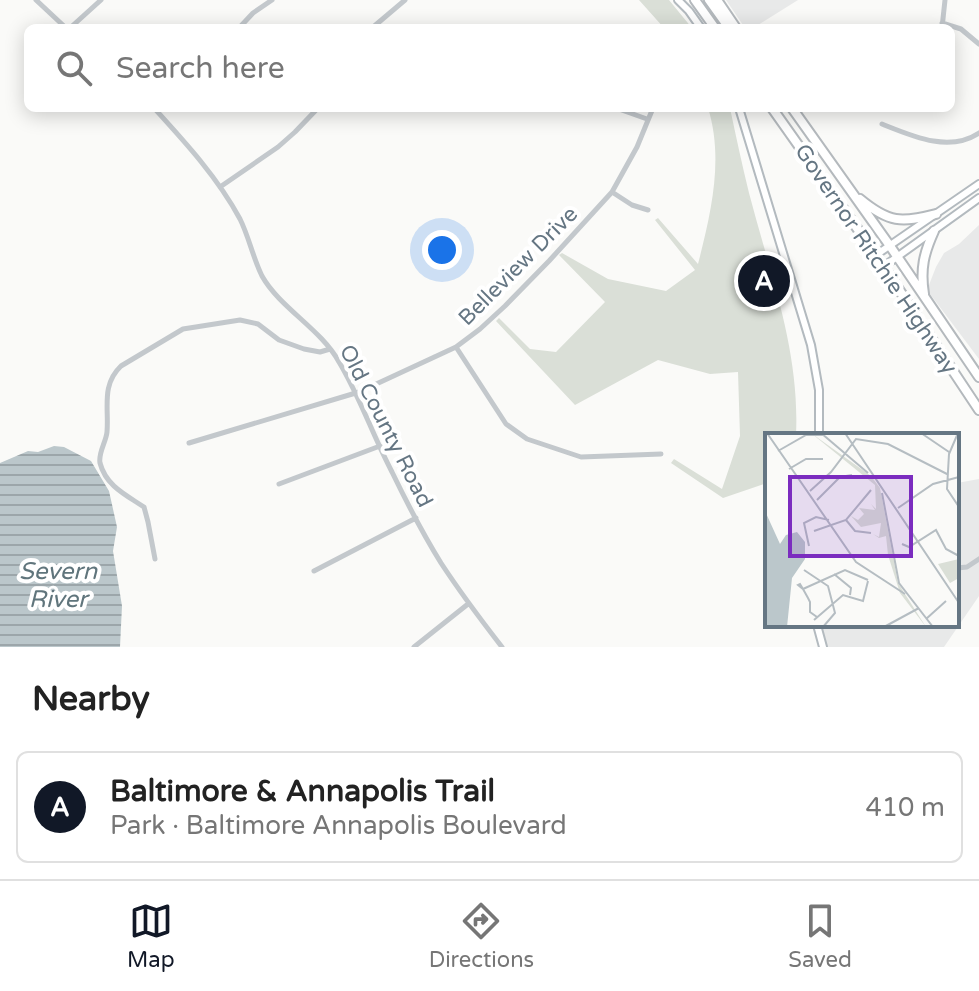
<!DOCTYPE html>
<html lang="en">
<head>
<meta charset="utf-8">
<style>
  body { margin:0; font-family:"Varela Round",sans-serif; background:#f2f2f2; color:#222 }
  .you { position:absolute; left:442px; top:250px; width:28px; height:28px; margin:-20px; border:6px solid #fff; border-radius:50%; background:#1a73e8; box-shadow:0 0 0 12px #1a73e833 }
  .badge { display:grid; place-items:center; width:52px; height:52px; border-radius:50%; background:#111827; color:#fff; font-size:26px; font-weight:700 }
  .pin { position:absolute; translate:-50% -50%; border:4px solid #fff; box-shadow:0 2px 8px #0006 }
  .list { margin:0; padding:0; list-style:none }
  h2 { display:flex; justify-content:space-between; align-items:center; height:104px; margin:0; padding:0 32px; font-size:34px }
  h2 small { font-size:26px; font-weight:400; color:#767676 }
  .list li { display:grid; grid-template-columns:52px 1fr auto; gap:24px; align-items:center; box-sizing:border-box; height:112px; margin:0 16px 16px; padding:0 16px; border:2px solid #e0e0e0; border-radius:12px }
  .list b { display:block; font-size:30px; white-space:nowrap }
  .list p { margin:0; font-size:26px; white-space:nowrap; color:#767676 }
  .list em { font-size:26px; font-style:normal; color:#767676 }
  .icon { flex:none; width:44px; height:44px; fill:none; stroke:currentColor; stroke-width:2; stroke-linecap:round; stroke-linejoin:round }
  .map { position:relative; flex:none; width:979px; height:647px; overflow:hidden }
  .search { position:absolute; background:#fff; box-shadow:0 4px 20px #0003; left:24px; right:24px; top:24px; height:88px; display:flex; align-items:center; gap:20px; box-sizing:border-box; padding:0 28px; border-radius:12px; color:#767676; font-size:30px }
  .sheet { height:232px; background:#fff }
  nav { display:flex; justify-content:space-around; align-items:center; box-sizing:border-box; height:112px; border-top:2px solid #e0e0e0; background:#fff; font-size:22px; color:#767676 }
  nav a { display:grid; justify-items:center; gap:4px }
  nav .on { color:#111827 }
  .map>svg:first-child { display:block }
</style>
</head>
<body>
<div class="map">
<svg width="979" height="647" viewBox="0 0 979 647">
  <defs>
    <pattern id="water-rules" width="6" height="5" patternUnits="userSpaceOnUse" patternTransform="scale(2)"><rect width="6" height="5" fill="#bbc7cb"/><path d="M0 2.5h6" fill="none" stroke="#9ca6aa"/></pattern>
  </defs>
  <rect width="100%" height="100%" fill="#fafaf8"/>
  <path fill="#e8e9e9" d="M726 0H798L753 28H745Z
    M979 225V359L927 290 936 267 944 253 959 244Z
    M979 479V596L944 647H823L817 625H957V483Z"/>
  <path fill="#dadfd7" d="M639 0H669L692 28H664Z
    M708 108H730C736 136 742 165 749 193 770 274 800 350 796 435H767V483L723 498 671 463 674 459 722 489 740 436 738 372 710 374 658 360 575 405 496 321 499 318 530 349 556 352 605 302 559 255 562 253 608 279 666 291 695 270 655 220 658 218 698 264C711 213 724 159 708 108Z"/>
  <path fill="url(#water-rules)" d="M54 446 64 447 91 461 109 491 117 527 113 551 122 606 120 647H0V463L28 451 38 452Z"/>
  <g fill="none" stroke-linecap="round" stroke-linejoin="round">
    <g stroke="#b3babf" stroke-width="10">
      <path id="secondary" d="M678 0 689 11 701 28
        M739 108 811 345 819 390V435
        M876 255 979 184
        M883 267 979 198
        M817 625 823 647"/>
    </g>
    <g stroke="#b4b9bd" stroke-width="12">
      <path id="highway" d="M695 0 715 28
        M709 0 729 28
        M717 0 736 28
        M772 108 876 255 979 410
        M792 108 890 246 979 377
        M860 199C889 223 901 223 936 214
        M924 294C920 269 924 253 934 231"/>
    </g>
    <path stroke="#c3c8cc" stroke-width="5" d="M36 0 66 28
      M942 23 961 29 979 44
      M70 28 101 0
      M239 28 253 13 272 0
      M372 28 405 0
      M942 28 945 0
      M154 108C185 142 218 178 240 219 249 237 253 258 262 276 280 308 321 329 339 362 360 397 373 436 392 472 407 503 423 534 441 563 460 592 481 620 502 647
      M616 108 647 119
      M882 124C912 136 949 153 979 133
      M220 187 278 147 295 132 318 108
      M612 192 632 205 648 210
      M456 347 506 424 527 439 581 457 661 454
      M189 443 359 392 456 347 480 329 505 306 549 261 612 192 637 147 653 108
      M279 484 380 446
      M155 559 148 522 144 507C126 495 106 486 100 463 98 453 106 442 107 432 109 408 101 385 121 366L183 329 240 320 258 324 279 340 304 349 320 352 330 349
      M957 568 967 567 979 559
      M314 571 416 518
      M414 647 468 604"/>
    <use href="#secondary" stroke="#fff" stroke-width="6"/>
    <use href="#highway" stroke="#fff" stroke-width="8"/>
  </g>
  <g text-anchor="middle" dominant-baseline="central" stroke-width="8" stroke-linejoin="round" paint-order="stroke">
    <g font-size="22" fill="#657683" stroke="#fff">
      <text transform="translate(876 259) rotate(56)">Governor Ritchie Highway</text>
      <text transform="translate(518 266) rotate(-45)">Belleview Drive</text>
      <text transform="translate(386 426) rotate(63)">Old County Road</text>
    </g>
    <g font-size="24" font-style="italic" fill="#60757c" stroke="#fff">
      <text x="58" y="571">Severn<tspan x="58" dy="28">River</tspan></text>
    </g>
  </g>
  <g transform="translate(765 433)">
    <rect width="194" height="194" fill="#fafaf8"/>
    <path d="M46 0 106 43 115 55 133 150 161 194 135 160 123 122 121 103 114 105 108 101 114 104 116 90 96 94 86 83 93 87 99 81 94 75 110 77 106 71 111 76 110 52ZM194 126V145L185 150 173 131Z" fill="#dadfd7"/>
    <path d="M0 78 15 111 21 102 32 99 40 109V126L27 145 22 194H0Z" fill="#bbc7cb"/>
    <path fill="none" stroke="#b5bdc2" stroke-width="2" d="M2 0 91 129 140 161M56 0 103 40M80 0 194 170M156 0 184 19M193 0 184 21 182 56 194 74M13 18 41 2H59M24 36 41 26H58M45 58 66 39 91 6 123 11 182 41M117 60 134 150 168 194M52 67 75 44 87 42M133 75 168 51 194 44M81 87 90 98 106 100M49 98 81 87 106 57M137 111 144 114 171 97 181 116 194 123M44 113 39 90 51 84 64 87M39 137 63 153 70 180 58 194M69 141 86 155 85 162M52 184 45 179V169L43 165 38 156 35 151 33 152 38 156 80 137 103 147M161 186 181 168M49 187 78 162 98 168 103 148M119 194 154 175"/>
    <path fill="#7b2cbf" fill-opacity="0.15" stroke="#7b2cbf" stroke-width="4" d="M25 44H146V123H25Z"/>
    <rect width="194" height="194" fill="none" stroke="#657683" stroke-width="4"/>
  </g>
</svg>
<div class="you"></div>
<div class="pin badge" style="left:764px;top:281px">A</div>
<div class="search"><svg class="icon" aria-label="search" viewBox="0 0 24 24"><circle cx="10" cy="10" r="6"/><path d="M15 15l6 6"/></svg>Search here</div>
</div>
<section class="sheet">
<h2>Nearby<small></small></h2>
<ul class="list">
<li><span class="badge">A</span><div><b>Baltimore &amp; Annapolis Trail</b><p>Park · Baltimore Annapolis Boulevard</p></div><em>410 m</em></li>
</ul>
</section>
<nav>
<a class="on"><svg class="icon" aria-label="map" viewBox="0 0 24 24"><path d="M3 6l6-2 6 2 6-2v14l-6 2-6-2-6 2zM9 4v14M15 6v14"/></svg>Map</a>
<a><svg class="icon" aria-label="directions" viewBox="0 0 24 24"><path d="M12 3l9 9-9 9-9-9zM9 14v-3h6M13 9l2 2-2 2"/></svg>Directions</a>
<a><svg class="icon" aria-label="saved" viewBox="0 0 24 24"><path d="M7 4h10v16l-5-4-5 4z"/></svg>Saved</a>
</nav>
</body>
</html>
